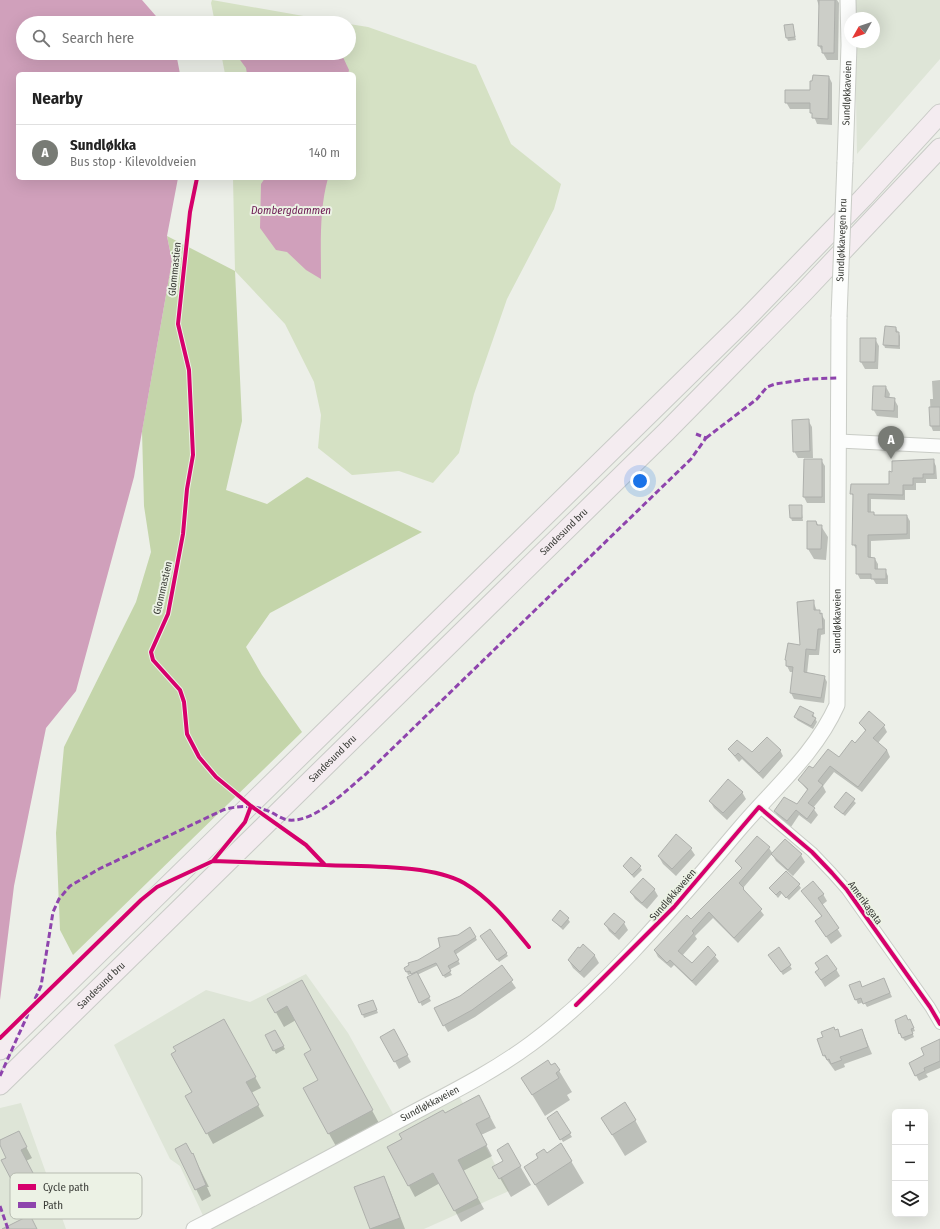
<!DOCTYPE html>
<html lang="en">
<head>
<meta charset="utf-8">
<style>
  body { margin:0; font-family:"Fira Sans Condensed",sans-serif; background:#f2f2f2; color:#222 }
  .controls { position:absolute; right:12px; bottom:12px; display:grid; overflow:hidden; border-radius:6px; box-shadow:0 4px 16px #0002 }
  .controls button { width:36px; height:36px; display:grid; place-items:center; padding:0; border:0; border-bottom:1px solid #e0e0e0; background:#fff; color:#222; font:20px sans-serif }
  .compass { position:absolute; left:844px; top:12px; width:36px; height:36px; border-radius:50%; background:#fff; box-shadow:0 4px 16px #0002; rotate:230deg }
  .you { position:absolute; left:640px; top:481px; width:14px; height:14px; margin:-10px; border:3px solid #fff; border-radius:50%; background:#1a73e8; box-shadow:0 0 0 6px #1a73e833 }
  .badge { display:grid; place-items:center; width:26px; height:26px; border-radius:50%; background:#787b75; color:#fff; font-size:13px; font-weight:700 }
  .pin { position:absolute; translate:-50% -33px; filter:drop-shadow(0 1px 2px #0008) }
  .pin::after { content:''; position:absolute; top:21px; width:14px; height:12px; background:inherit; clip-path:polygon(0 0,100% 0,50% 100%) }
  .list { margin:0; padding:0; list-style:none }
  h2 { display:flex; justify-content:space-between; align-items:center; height:52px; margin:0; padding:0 16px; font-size:17px }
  h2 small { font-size:13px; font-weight:400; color:#767676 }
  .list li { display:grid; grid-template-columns:26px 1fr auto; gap:12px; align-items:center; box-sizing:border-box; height:56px; padding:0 16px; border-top:1px solid #e0e0e0 }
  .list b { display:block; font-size:15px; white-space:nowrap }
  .list p { margin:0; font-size:13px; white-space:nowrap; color:#767676 }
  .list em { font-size:13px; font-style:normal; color:#767676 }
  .icon { flex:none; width:22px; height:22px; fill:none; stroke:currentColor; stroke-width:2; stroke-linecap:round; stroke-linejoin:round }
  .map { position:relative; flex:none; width:940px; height:1229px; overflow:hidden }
  .search { position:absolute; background:#fff; box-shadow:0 4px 16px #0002; left:16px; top:16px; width:340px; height:44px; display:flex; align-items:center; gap:10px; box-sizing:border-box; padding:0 14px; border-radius:22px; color:#767676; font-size:15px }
  .panel { position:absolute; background:#fff; box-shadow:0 4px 16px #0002; left:16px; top:72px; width:340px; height:108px; border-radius:6px }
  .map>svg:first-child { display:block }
</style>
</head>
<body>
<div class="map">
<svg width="940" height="1229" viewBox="0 0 940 1229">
  <rect width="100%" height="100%" fill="#ecefe8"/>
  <path fill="#dee5d7" d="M854 0H940V59L857 154 855 42H874V18H854Z
    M306 974 348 1033 397 1121 456 1090 509 1191 424 1229H194L206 1222 180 1166 170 1159 114 1045 206 990 250 1002Z
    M21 1103 66 1229H0V1108Z"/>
  <path fill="#d5e1c4" d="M212 0 343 23H215L211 3Z
    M349 24 368 27 476 65 511 144 561 184 554 209 507 299 474 394 459 453 433 483 399 471 352 475 318 448 321 415 314 382 285 324 235 271 233 178H354V74H225L221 53H349Z"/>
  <path fill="#c4d5aa" d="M167 236 235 271 242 421 226 490 267 504 307 477 422 532 270 613 246 647 262 675 302 732 73 955 60 930 56 833 64 747 136 602 151 552 144 506 142 431 172 261Z"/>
  <path fill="#d0a0bb" d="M0 0H142L162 23H23V53H176L180 74H18V178H178L167 236 172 261 134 477 76 691 46 728 14 886 0 1000Z
    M235 53H341L349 70 348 74H247L246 68Z
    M265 178H328C319 210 321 246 321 279L306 270 287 252 276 250 260 228 261 184Z"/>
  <path fill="#0003" d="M817 0H837L839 3 838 60H827L819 46 820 9Z
    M793 26 796 40 788 41 787 38Z
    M829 77 832 83V125L817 124 811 109H790L786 102 811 91Z
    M896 328 900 336V349L885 348 884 345V333Z
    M875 339 879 346 878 369H865L861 362Z
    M940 380V431H933L931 426 930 399H933L932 381Z
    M886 387 890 394 889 399H894L898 406V418L877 416 873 409Z
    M808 420 812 427 813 458H798L794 451Z
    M821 460 825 466V503H807L804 497Z
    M933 460 936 466 937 479H926V483H916V490H905V500L871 499V513H874L875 516H907L910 521V539L871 541V558L875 559 878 564V570H885L888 576V584H876L873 579H860L857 573V550L853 544 854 497 851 493 890 485 893 473Z
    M801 506 803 521H792L791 518Z
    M816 522 819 526H821L828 537 826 560 814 559 808 549Z
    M813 601 817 611H819L825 620V634L821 635 819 655H809L807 674 824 676 827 682 824 703 794 699 791 693 793 672H790L787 666 801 646Z
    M813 714 817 722 813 729 797 720 796 717Z
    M860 723 884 726 887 732 878 743 887 750 890 757 862 792 834 772 823 786 826 792 813 808 818 815 811 824 799 815 791 827 778 817 775 811 797 805 808 791 799 780 813 770 839 758 866 732Z
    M729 750 752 754 780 750 783 756 763 779 742 759 739 762Z
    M742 792 746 799 727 820 714 808 710 801Z
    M846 794 856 803 845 816 835 807Z
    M785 841 801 855 805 862 793 876 776 861 772 854 743 888 764 915 738 943 713 918 695 936 697 939 682 956 692 964 708 948 719 961 696 986 674 965 671 968 658 957 655 951 691 920 742 869 736 861 769 848 773 854Z
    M691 849 695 855 676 876 663 864 659 857Z
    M624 867H640L642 870 634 878Z
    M799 885 801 888 789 900 782 893 778 898 770 888Z
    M654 889 658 896 647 909 635 899 631 892Z
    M802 891 823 894 827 901 822 905 842 936 831 944 816 921 822 917Z
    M568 919 570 922 563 930 553 920Z
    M624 923 628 930 619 940 609 931 605 924Z
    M470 928 477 940 455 955 460 964 449 970 452 975 445 978 438 965 417 975 431 1001 422 1006 408 977 414 973 408 975 407 972 419 961Z
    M483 939 506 953 508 956 499 962Z
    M583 946 595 956 599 963 584 978 573 968 569 961Z
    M779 949 792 969 783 975 772 958Z
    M502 967 516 988 475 1017 448 1032 444 1025 461 997Z
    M836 969 840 976 825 987 816 972 820 970Z
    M884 979 892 997 867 1007 864 1002 858 1004 850 986 862 988Z
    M310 996 380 1125 337 1148 304 1089 319 1080 312 1051 296 1020 284 1027 269 1000Z
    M373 1001 378 1013 364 1018 363 1015Z
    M910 1020 915 1031 912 1032 914 1037 905 1041 899 1033Z
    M862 1030 872 1054 844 1064 845 1067 835 1071 824 1056 818 1040 837 1031 841 1037Z
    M230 1031 261 1088 251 1093 264 1116 213 1144 187 1096 194 1092Z
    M275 1031 285 1049 276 1054 266 1036Z
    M394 1031 411 1062 399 1069 382 1037Z
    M940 1042V1068L926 1074 928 1077 919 1081 910 1064 925 1056Z
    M555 1064 572 1092 567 1095 570 1100 545 1116 522 1078Z
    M485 1107 496 1128 481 1135 492 1156 463 1171 484 1209 461 1222 440 1183 415 1197 388 1147 445 1115Z
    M557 1113 572 1137 563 1142 548 1118Z
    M602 1118 635 1120 647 1142 625 1156Z
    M0 1142 24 1143 32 1158 26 1161 49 1205 31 1214 3 1160 7 1158Z
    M176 1149 193 1155 209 1187H207L211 1196 202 1201Z
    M547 1154 571 1161 584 1183 548 1206 525 1168Z
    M520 1166 531 1185 511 1197 494 1168Z
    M383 1177 389 1188 405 1229H371L356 1187Z"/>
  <path fill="#cccec8" stroke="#aeb0ac" d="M819 0H835L834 53H822V46H818Z
    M793 24 795 37 786 38 784 25Z
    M813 75 829 76 828 119 812 118V113H810V103H785V90H810V81H812Z
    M885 326 896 327V332H899V346L883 345Z
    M860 338H876L875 362H860Z
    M873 386H886L885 397 895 398 894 411 872 410Z
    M929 407H940V426H930Z
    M809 419 810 451 793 452 792 420Z
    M804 459H822V497H803Z
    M934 459V474H923V478H913V485H903V495L868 494V512H874V515H907V534L868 535V557L875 558V569H886V579H871V574H856V545H852L853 494H850L851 484H889V471L892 472V461Z
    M789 505H802V518H790Z
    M807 521H816L817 525H822L821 549H807Z
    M814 600V610H820V614L822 613 823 629H818L816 650 806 649 804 672 825 676 821 698 790 693 793 667 786 666V660H785L788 643 800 645 797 602Z
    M800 706 814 713 812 716 816 718 811 726 794 717Z
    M869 711 885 725 873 738 887 750 858 787 830 766 818 781 823 785 808 803 815 808 807 819 796 810 787 821 774 811 784 797 797 804 808 789 798 780 809 766 813 768 828 749 839 757 852 740 855 743 866 730 859 723Z
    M767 737 781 750 759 773 738 753 735 756 728 749 737 740 752 752Z
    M728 779 743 792 723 813 709 801Z
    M846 792 855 799 843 814 834 807Z
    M676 834 692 848 672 869 658 856Z
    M757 836 770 847 739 883 744 888 743 889 762 909 734 938 709 912 692 931 694 933 678 951 692 963 708 946 716 955 692 981 670 960 667 963 654 950 687 915 691 919 742 868 735 861Z
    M785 839 802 854 788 870 771 854Z
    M631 857 641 866 632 875 623 866Z
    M786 871 800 884 786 898 780 891 776 895 769 888Z
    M643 878 655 889 642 903 630 892Z
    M813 881 824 894 818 898 839 928 826 937 815 921 822 916 801 891Z
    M560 910 569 918 561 927 552 920Z
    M614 913 625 922 615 934 604 924Z
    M470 927 476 937 454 951 459 960 448 966 451 971 443 976 436 963 411 974 410 971 406 972 404 968 409 965 408 963 418 960 440 947 438 938 458 935Z
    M490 929 507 953 497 960 480 936Z
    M583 944 595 955 580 972 568 960 578 947 580 948Z
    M779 947 791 965 781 972 768 955Z
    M827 955 837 969 821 980 815 972 819 969 815 963Z
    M502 965 513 980 472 1010 443 1026 434 1008 460 996Z
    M417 972 430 997 419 1003 407 977Z
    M884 978 890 993 863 1004 861 998 855 1000 849 985 860 981 862 987Z
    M302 980 373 1110 328 1134 303 1088 318 1080 304 1054 311 1050 287 1006 275 1013 267 999Z
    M373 1000 377 1010 362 1015 358 1005Z
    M906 1015 908 1020 910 1019 914 1028 911 1029 913 1034 902 1038 900 1033 899 1034 895 1020Z
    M224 1019 256 1077 246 1082 259 1105 206 1134 185 1096 192 1092 171 1054 176 1051 173 1047Z
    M834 1027 835 1030 838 1029 840 1037 862 1029 868 1047 840 1057 842 1060 831 1064 829 1059 827 1060 825 1055 823 1056 817 1039 823 1037 821 1032Z
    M394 1029 408 1055 394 1062 380 1037Z
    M275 1030 284 1046 273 1051 265 1035Z
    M940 1039V1061L924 1068 925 1071 915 1076 909 1063 924 1055 921 1048Z
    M548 1060 551 1065 555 1063 560 1070 556 1073 559 1078 532 1095 521 1078Z
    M479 1095 490 1117 476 1124 487 1145 458 1160 478 1198 454 1211 433 1173 408 1186 387 1147 402 1139 399 1134 443 1110 445 1113Z
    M625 1102 636 1120 612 1135 601 1118Z
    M557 1111 571 1133 560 1140 547 1118Z
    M19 1131 27 1147 21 1150 44 1194 24 1204 1 1160 6 1158 0 1145V1140Z
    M186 1143 192 1154 193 1153 206 1185 195 1190 175 1149Z
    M508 1143 521 1166 499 1179 492 1167 503 1161 497 1150Z
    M561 1143 572 1161 535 1185 524 1167 538 1158 536 1154 544 1149 547 1153Z
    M384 1176 400 1218 370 1229 354 1187Z
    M30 1215 37 1229H2Z"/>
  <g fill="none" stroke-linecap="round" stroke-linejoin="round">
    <g stroke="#c9ccc6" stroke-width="12">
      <path id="minor" d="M759 807 812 852 832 873 847 890 930 1007 940 1024"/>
    </g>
    <g stroke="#c9ccc6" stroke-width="15">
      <path id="tertiary" d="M839 441 940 446"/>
    </g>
    <g stroke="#c9ccc6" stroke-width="17">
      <g id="secondary">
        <path id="s1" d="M845 162 849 45 848 0"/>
        <path id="s2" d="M194 1229C262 1194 329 1158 396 1122 442 1097 489 1075 532 1043 611 984 677 902 741 827 775 787 815 754 837 705L839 317"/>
      </g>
    </g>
    <g stroke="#c9cbc7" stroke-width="21">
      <g id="motorway">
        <path d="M0 1050 743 322 863 198 940 114"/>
        <path id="s3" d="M0 1085 666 432 804 292 940 148"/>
      </g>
    </g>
    <use href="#minor" stroke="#fcfdfc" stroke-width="10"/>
    <use href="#tertiary" stroke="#fcfdfc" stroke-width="13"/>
    <use href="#secondary" stroke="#fcfdfc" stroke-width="15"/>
    <use href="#motorway" stroke="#f4ecf0" stroke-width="19"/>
    <g stroke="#c9ccc6" stroke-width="17" stroke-linecap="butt">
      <g id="secondary-bridge">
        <path id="s4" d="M839 317 845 162"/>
      </g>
    </g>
    <use href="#secondary-bridge" stroke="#fcfdfc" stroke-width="15"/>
    <path stroke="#8e44ad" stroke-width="3" stroke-dasharray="6 3" stroke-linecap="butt" d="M706 438 757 399 767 387 775 384 809 379 838 378
      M35 999 41 986 53 912 59 899 70 886 99 869 223 810C240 805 254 805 271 812 276 815 282 819 288 820 315 823 346 790 366 774L691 459 706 438 696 434
      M0 1076 28 1014
      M0 1206 8 1229"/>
    <g stroke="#ecf2e5" stroke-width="6">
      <path id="cycleway" d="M197 178 190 212 178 324 189 370 193 455 187 489 183 534 168 614 151 652 153 660 180 690 184 702 187 734 199 757 216 777 251 806 306 845 325 865C363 867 431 864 464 883 491 899 510 924 529 947
        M213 861 325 865
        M576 1005 674 907 759 807 812 852 832 873 847 890 930 1007 940 1024
        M0 1038 141 900 157 887 213 861 245 822 251 806"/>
    </g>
    <use href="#cycleway" stroke="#d6006c" stroke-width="4"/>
  </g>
  <g text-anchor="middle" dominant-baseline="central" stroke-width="4" stroke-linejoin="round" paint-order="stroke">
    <g font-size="10" fill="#3a3c37" stroke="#ecf2e5">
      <text stroke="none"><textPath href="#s1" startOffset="69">Sundløkkaveien</textPath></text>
      <text stroke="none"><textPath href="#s4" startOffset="77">Sundløkkavegen bru</textPath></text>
      <text transform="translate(175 269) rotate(-84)">Glommastien</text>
      <text stroke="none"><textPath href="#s3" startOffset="790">Sandesund bru</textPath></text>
      <text transform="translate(163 588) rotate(-77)">Glommastien</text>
      <text stroke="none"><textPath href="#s2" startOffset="927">Sundløkkaveien</textPath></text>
      <text stroke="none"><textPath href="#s3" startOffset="466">Sandesund bru</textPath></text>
      <text transform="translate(673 895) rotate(-49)">Sundløkkaveien</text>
      <text transform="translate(865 903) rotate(54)">Amerikagata</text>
      <text stroke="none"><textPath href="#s3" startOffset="142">Sandesund bru</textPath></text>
      <text stroke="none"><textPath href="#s2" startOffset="267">Sundløkkaveien</textPath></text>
    </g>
    <g font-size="11" font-style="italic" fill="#6c1952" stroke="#ecf2e5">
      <text x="291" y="210">Dombergdammen</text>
    </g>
  </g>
  <rect x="10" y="1173" width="132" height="46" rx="6" fill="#ecf2e5" stroke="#b7bbb1" stroke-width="1"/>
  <rect x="18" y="1184" width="18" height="6" fill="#d6006c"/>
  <rect x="18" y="1202" width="18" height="6" fill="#8e44ad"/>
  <g font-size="11" fill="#3a3c37">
    <text x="43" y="1191">Cycle path</text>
    <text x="43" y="1209">Path</text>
  </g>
</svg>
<div class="controls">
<button>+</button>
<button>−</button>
<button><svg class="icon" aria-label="layers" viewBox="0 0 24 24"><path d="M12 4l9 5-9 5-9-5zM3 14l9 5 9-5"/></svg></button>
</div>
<svg class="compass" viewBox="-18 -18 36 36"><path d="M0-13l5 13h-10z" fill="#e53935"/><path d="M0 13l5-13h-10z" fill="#767676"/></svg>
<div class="you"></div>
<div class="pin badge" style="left:891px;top:459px">A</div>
<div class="search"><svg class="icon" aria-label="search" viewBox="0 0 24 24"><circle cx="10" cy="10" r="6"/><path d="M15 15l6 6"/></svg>Search here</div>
<section class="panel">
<h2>Nearby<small></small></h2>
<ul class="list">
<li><span class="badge">A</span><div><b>Sundløkka</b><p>Bus stop · Kilevoldveien</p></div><em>140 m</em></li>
</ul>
</section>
</div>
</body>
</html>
